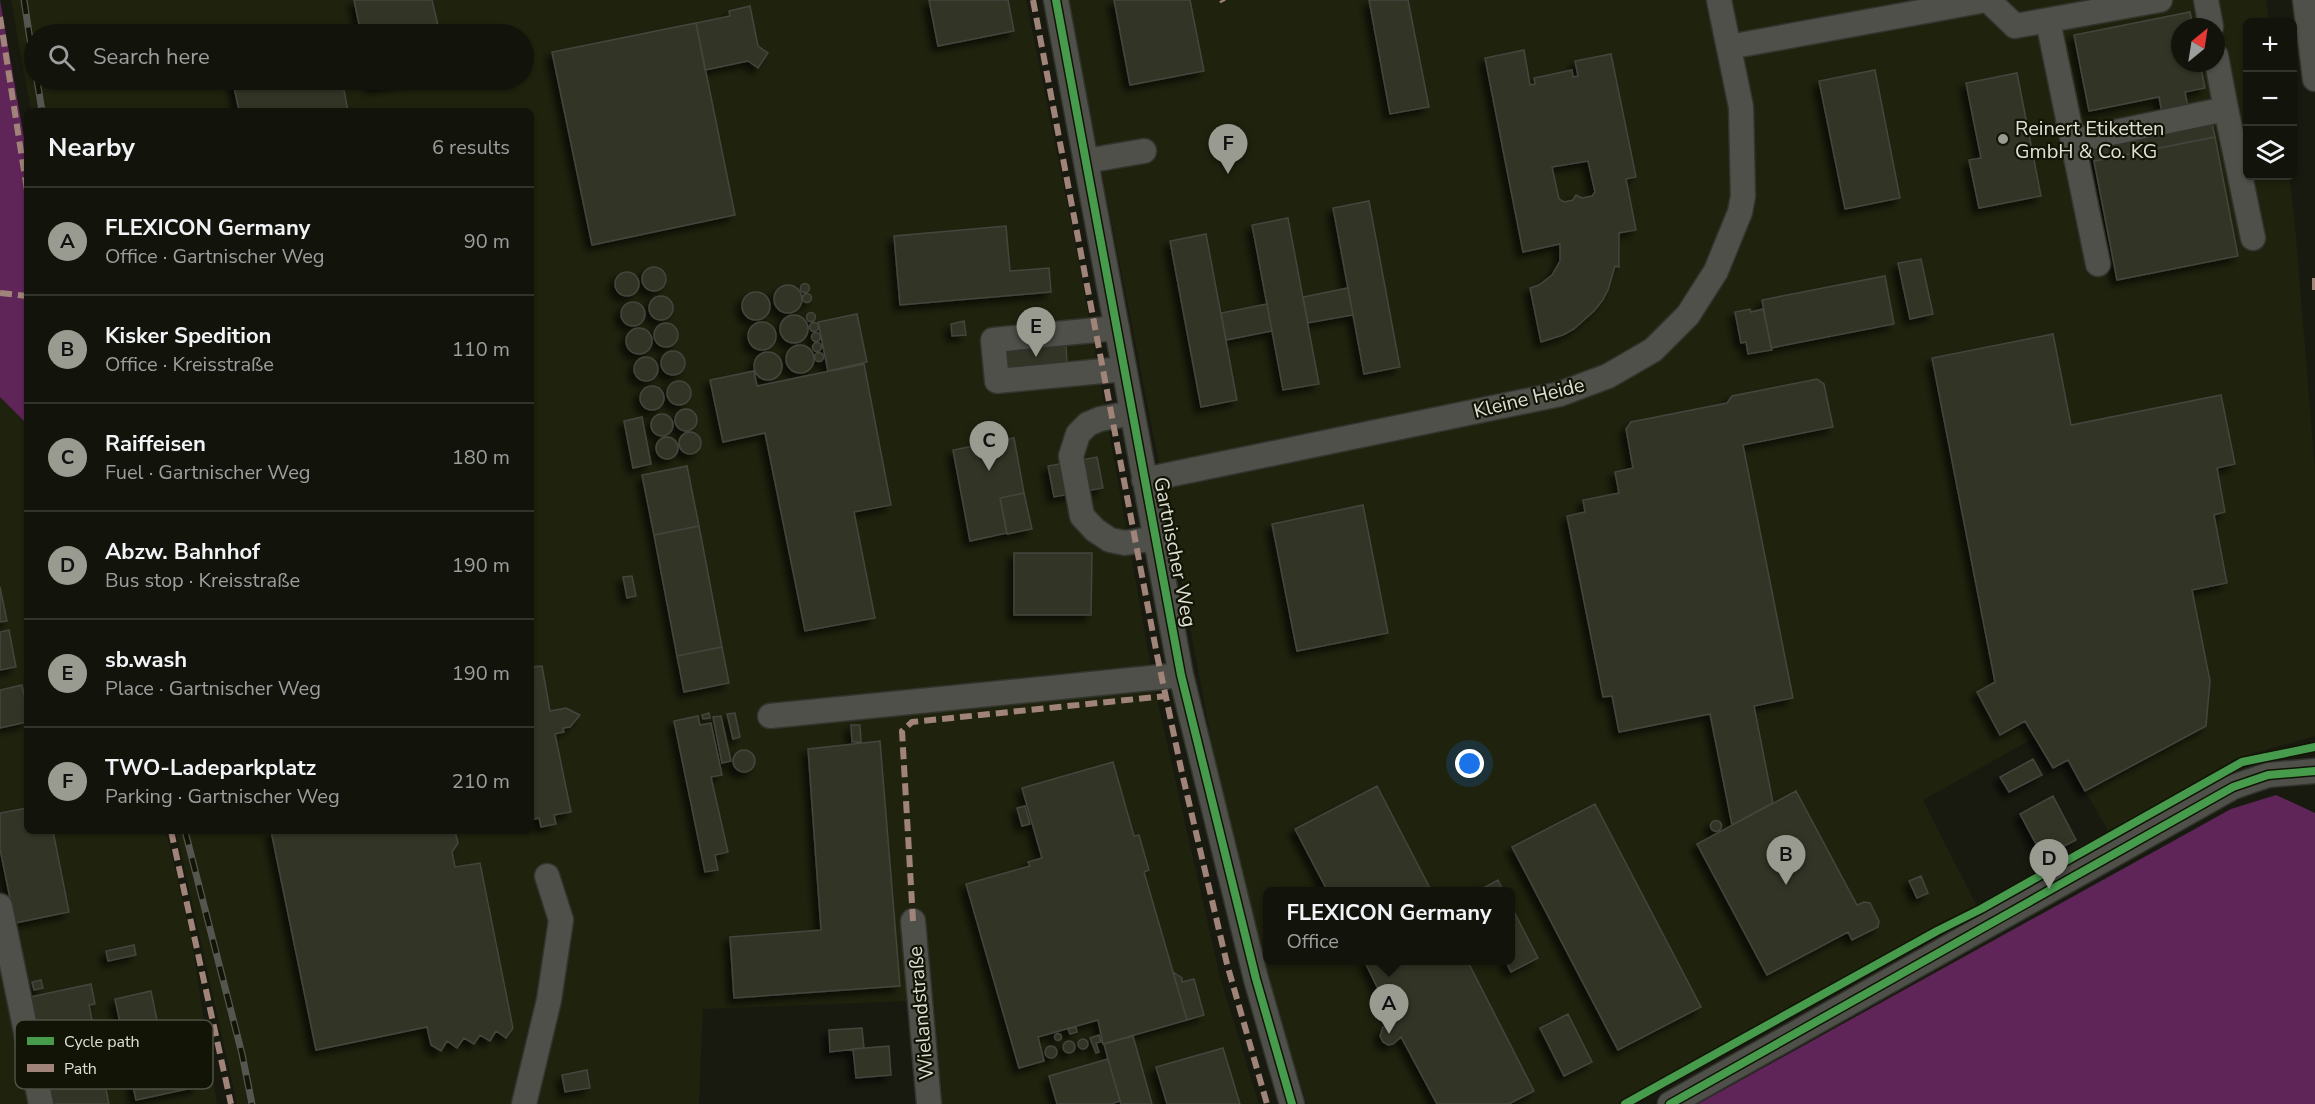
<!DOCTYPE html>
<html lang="en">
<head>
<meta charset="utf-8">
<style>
  body { margin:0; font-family:"Nunito Sans",sans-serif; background:#1b1d15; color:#f1f3f6 }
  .controls { position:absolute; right:18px; top:18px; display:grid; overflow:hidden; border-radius:9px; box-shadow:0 2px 4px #0004 }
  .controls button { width:54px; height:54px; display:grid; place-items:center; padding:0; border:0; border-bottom:2px solid #31332d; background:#12140c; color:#f1f3f6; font:30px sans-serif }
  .compass { position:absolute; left:2171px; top:18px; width:54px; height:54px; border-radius:50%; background:#12140c; box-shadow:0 2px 4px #0004; rotate:30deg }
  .you { position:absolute; left:1470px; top:764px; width:21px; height:21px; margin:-15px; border:4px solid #fff; border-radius:50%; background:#1a73e8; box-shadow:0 0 0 9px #1a73e833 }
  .badge { display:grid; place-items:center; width:39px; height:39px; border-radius:50%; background:#999b91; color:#111; font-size:20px; font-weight:700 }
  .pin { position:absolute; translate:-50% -50px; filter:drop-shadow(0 2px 3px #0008) }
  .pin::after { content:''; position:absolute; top:32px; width:21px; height:18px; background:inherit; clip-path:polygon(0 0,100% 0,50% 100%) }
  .popup { position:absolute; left:1263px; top:887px; width:252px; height:78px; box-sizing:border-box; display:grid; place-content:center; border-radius:9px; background:#12140c; filter:drop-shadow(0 2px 4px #0005); font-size:20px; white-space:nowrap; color:#9c9e9d }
  .popup b { font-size:22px; color:#f1f3f6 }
  .popup::after { content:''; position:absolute; left:50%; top:100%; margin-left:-12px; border:12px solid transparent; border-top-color:#12140c }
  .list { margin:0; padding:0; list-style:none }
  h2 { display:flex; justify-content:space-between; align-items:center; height:78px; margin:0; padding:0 24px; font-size:26px }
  h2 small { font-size:20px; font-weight:400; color:#9c9e9d }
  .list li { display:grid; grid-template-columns:39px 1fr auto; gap:18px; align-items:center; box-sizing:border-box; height:108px; padding:0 24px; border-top:2px solid #31332d }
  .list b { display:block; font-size:22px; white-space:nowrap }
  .list p { margin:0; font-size:20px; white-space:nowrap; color:#9c9e9d }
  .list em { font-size:20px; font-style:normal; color:#9c9e9d }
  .icon { flex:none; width:33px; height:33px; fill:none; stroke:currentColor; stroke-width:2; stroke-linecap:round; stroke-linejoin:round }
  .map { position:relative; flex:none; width:2315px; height:1104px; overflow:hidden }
  .search { position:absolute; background:#12140c; box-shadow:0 2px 4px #0004; left:24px; top:24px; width:510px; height:66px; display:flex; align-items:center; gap:15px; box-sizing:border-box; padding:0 21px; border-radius:33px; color:#9c9e9d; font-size:22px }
  .panel { position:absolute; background:#12140c; box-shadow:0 2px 4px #0004; left:24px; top:108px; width:510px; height:726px; border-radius:9px }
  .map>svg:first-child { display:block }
</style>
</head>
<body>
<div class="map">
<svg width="2315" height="1104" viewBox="0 0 2315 1104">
  <defs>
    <filter id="shadow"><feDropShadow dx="-5.5" dy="5.5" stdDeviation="3" flood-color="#0009"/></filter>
  </defs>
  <rect width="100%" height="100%" fill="#181a10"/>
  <path fill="#1f220d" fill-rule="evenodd" d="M11 0H1026L1078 257 1155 690 1220 977 1259 1104H920L912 1001 703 1009 699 1104H237L176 831H531V111H31ZM34 34H524V80H34Z
    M1068 0H2266L2269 22H2248V176H2289L2295 225 2315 469V736L2237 758 2109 832 2068 761 2053 768 2034 738 1923 800 1977 906 1619 1104H1307L1269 986 1217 771 1168 510ZM2180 27H2216V63H2180ZM1268 892H1510V960H1268Z
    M0 397 27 424V831H166L191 937 217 1104H0Z"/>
  <path fill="#602558" d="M0 0 27 155V424L0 397Z
    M2276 795 2315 813V1104H1698L2231 809Z"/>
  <path fill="#333526" stroke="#44453e" stroke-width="1.5" fill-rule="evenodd" filter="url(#shadow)" d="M354 0H432L440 34H361Z
    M929 0H1008L1014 31 938 46Z
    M1114 0H1190L1204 71 1130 85Z
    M1369 0H1408L1429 107 1390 114Z
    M750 6 758 46 768 53 758 68 748 61 705 70 696 23 730 16 729 11Z
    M2190 12 2193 27H2180V63H2200L2205 88 2185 92 2188 108 2162 113 2159 97 2089 111 2074 35Z
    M696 23 735 215 592 245 552 52Z
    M1524 50 1530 85 1535 84 1534 78 1572 70 1573 77 1578 76 1575 61 1611 54 1636 177 1626 179 1636 230 1619 233V267L1615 266 1608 290 1602 301 1594 311 1574 329 1563 335 1541 342 1530 288 1539 285 1552 275 1560 261V244L1523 252 1485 58ZM1588 161 1595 192 1592 196 1582 198 1576 195 1573 200 1564 202 1559 199 1552 167Z
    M1875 70 1900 198 1845 209 1819 81Z
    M2017 73 2041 196 1979 208 1969 160 1981 158 1966 83Z
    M246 80H342L348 111H239L233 82Z
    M370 80H414L372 88Z
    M2212 123 2215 137 2094 161 2091 147Z
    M2215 137 2238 256 2117 280 2094 161Z
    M1369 201 1400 367 1364 374 1333 208Z
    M1288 218 1319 384 1283 390 1252 225Z
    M1006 226 1010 271 1049 268 1051 292 900 305 894 236Z
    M1206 234 1237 400 1201 407 1170 241Z
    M1921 259 1933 314 1910 319 1898 263Z
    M642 279a12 12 0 1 1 24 0a12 12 0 1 1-24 0Z
    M615 284a12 12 0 1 1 24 0a12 12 0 1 1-24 0Z
    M1885 276 1894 324 1771 348 1762 300Z
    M800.5 288a4.5 4.5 0 1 1 9 0a4.5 4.5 0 1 1-9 0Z
    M774 299a14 14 0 1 1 28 0a14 14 0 1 1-28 0Z
    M1348 288 1353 315 1308 323 1303 297Z
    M742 306a14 14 0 1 1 28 0a14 14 0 1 1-28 0Z
    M802.5 298a4.5 4.5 0 1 1 9 0a4.5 4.5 0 1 1-9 0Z
    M649 308a12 12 0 1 1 24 0a12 12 0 1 1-24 0Z
    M621 314a12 12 0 1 1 24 0a12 12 0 1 1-24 0Z
    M1267 304 1272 331 1226 340 1221 313Z
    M1750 309 1751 312 1763 309 1772 350 1748 354 1746 342 1741 343 1735 312Z
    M806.5 317a4.5 4.5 0 1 1 9 0a4.5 4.5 0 1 1-9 0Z
    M857 314 867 362 828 371 818 322Z
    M780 329a14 14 0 1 1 28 0a14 14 0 1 1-28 0Z
    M964 321 966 335 952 336 951 324Z
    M748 336a14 14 0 1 1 28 0a14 14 0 1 1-28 0Z
    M654 335a12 12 0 1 1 24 0a12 12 0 1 1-24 0Z
    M809.5 327a4.5 4.5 0 1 1 9 0a4.5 4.5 0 1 1-9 0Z
    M626 341a13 13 0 1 1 26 0a13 13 0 1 1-26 0Z
    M811.5 337a4.5 4.5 0 1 1 9 0a4.5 4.5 0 1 1-9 0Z
    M2053 334 2071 425 2221 395 2235 464 2217 468 2225 512 2214 515 2227 583 2192 590 2210 681 2206 726 2085 791 2068 760 2053 768 2025 721 2000 735 1977 692 1995 682 1932 358Z
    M812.5 347a4.5 4.5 0 1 1 9 0a4.5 4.5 0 1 1-9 0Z
    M1066 345 1067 364 1006 369 1004 350Z
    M786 359a14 14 0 1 1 28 0a14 14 0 1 1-28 0Z
    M661 363a12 12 0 1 1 24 0a12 12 0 1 1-24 0Z
    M754 366a14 14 0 1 1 28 0a14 14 0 1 1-28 0Z
    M814.5 357a4.5 4.5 0 1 1 9 0a4.5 4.5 0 1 1-9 0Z
    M634 369a12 12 0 1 1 24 0a12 12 0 1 1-24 0Z
    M864 364 891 505 854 512 875 618 805 631 765 433 723 442 710 380 754 371 757 386Z
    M1817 379 1824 384 1833 427 1743 445 1793 698 1754 706 1773 803 1732 825 1710 714 1619 732 1612 696 1603 697 1567 516 1585 512 1583 500 1619 493 1615 472 1633 468 1626 429 1631 422 1727 403 1732 396Z
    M667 393a12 12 0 1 1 24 0a12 12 0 1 1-24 0Z
    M640 398a12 12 0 1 1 24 0a12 12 0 1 1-24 0Z
    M675 420a11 11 0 1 1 22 0a11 11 0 1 1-22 0Z
    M651 425a11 11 0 1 1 22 0a11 11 0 1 1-22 0Z
    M642 417 651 464 633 468 624 421Z
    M679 443a11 11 0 1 1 22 0a11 11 0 1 1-22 0Z
    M656 448a11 11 0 1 1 22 0a11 11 0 1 1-22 0Z
    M1014 438 1024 493 1000 498 1007 533 970 541 953 450Z
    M1097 457 1103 488 1054 497 1048 466Z
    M687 466 699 526 654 535 642 475Z
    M1024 493 1032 529 1007 534 1000 498Z
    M1363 505 1388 633 1297 651 1272 524Z
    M699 526 722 647 677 656 654 535Z
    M1014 553H1092L1091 615H1014Z
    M632 576 636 596 627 598 623 577Z
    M0 587 7 621 0 622Z
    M9 630 16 667 0 670V632Z
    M722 647 729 683 684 692 677 656Z
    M542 666 550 711 566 708 580 715 570 727 563 728 564 732 555 734 571 812 554 815 556 824 541 827 539 818 531 820V667Z
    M22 685 27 709V722L0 728V690Z
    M709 713 710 718 703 719 702 715Z
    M735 713 740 737 733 739 727 714Z
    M698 716 700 725 711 723 722 775 711 777 728 852 715 855 718 870 705 872 674 721Z
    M721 716 731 761 722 763 713 717Z
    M851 725H860L861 742H852Z
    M880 741 900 986 734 998 730 937 821 930 808 749Z
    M733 761a11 11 0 1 1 22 0a11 11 0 1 1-22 0Z
    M2033 759 2042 775 2009 792 2000 777Z
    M1113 762 1134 836 1139 835 1149 870 1144 872 1187 1020 1103 1044 1098 1020 1038 1037 1044 1061 1019 1068 966 884 1030 866 1028 862 1042 858 1022 788Z
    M1377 786 1431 890 1428 892H1328L1295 829Z
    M1796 791 1857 905 1864 902 1870 903 1879 921 1878 927 1852 940 1848 932 1767 975 1697 844Z
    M2053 796 2076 840 2043 857 2020 814Z
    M1595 804 1701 1007 1618 1050 1512 847Z
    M1025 806 1030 824 1022 826 1017 808Z
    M27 808V831H53L69 912 15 923 0 849V813Z
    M1710.5 826a5.5 5.5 0 1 1 11 0a5.5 5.5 0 1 1-11 0Z
    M271 831H455L458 843 452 852 455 867 480 863 513 1028 506 1038 496 1031 490 1041 480 1035 474 1044 464 1038 457 1048 447 1041 441 1051 431 1045 427 1027 316 1050Z
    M1921 876 1928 893 1917 898 1909 881Z
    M1498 880 1504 892H1476Z
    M1510 904 1538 958 1511 972 1505 960H1510Z
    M134 945 136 955 108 961 106 951Z
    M1364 960H1467L1534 1091 1509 1104H1437L1401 1037 1393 1044 1388 1045 1383 1042 1380 1036 1383 1027 1395 1024Z
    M1173 972 1182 978V982L1194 979 1204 1015 1187 1020Z
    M41 980 43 988 34 990 32 982Z
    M91 984 95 1004 89 1005 109 1104H52L30 997Z
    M151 991 166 1064 130 1071 115 999Z
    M1568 1014 1592 1062 1564 1076 1540 1028Z
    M1076 1027 1077 1032 1070 1034 1068 1029Z
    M862 1028 864 1048 830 1052 829 1030Z
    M1054.5 1037a3.5 3.5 0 1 1 7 0a3.5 3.5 0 1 1-7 0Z
    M1099 1035 1101 1042 1096 1043 1099 1052 1096 1053 1090 1038Z
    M1133 1036 1152 1104H1121L1108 1059 1104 1044Z
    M1078 1044a5 5 0 1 1 10 0a5 5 0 1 1-10 0Z
    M1063 1047a6 6 0 1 1 12 0a6 6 0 1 1-12 0Z
    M108 1042 110 1052 99 1054 97 1045Z
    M889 1046 891 1075 856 1078 853 1049Z
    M1045 1052a6 6 0 1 1 12 0a6 6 0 1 1-12 0Z
    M1223 1048 1240 1104H1167L1156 1067Z
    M1108 1059 1120 1101 1111 1104H1057L1049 1076Z
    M184 1066 188 1089 136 1100 131 1077Z
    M587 1070 590 1088 565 1092 562 1075Z
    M196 1076 198 1087 188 1089 186 1077Z"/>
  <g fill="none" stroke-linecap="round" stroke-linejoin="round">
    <g stroke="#33342d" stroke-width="27">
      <path id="minor" d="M1056 0 1181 675 1256 979 1292 1104
        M1988 0 2015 26 2160 0
        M2206 0 2211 27
        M2305 0 2315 79
        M2048 21 2098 264
        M1729 47 1986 0
        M2226 109 2253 238
        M2073 141 2226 109 2216 56
        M1086 161 1144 151
        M1117 328 993 340 997 381 1124 369
        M1132 413 1100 419 1088 424 1078 434 1071 456 1082 516 1095 530 1110 540 1125 543 1155 538
        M1144 480 1560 394 1608 376 1653 350 1688 315 1716 271 1740 212 1743 196 1741 107 1719 0
        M770 716 1181 675
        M0 906 41 1104
        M913 921 929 1104
        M524 1104 549 1000 561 920 547 876
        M1670 1104 2233 787 2268 775 2315 771"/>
    </g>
    <use href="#minor" stroke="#4f504a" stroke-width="24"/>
    <g stroke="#565651" stroke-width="7">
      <path id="rail" d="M24 0 34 66
        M37 80 42 111
        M185 831 242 1054 252 1104"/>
    </g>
    <use href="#rail" stroke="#121405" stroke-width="4.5" stroke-dasharray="14" stroke-linecap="butt"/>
    <path stroke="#a18479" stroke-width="6" stroke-dasharray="12 6" stroke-linecap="butt" d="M1033 0 1157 655 1182 773 1227 964 1267 1104
      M1222 0 1223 2
      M0 17 27 190
      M2315 278V296
      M0 293 27 296
      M171 831 231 1104
      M913 921 902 731 912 722 1166 696"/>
    <g stroke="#121405" stroke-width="11">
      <path id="cycleway" d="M1056 0 1181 675 1256 979 1292 1104
        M1625 1104 1937 931 1981 909 2242 762 2315 747
        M1670 1104 2233 787 2268 775 2315 771"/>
    </g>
    <use href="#cycleway" stroke="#469c4c" stroke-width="8"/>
  </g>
  <circle fill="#999b91" stroke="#121405" stroke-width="2" cx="2003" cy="139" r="6"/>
  <g text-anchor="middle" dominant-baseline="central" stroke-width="4.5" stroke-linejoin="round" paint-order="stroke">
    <g font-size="20" fill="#dee0d6" stroke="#121405" text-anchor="start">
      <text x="2015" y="128">Reinert Etiketten<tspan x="2015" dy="23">GmbH &amp; Co. KG</tspan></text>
    </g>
    <g font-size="20" fill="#dee0d6" stroke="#121405">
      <text transform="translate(1529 398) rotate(-14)">Kleine Heide</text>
      <text transform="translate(1175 552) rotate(79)">Gartnischer Weg</text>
      <text transform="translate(921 1013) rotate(-95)">Wielandstraße</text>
    </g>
  </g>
  <rect x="15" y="1020" width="198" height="69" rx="9" fill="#121405" stroke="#4f5144" stroke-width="1.5"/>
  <rect x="27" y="1037" width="27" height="8" fill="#469c4c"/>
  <rect x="27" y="1064" width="27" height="8" fill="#a18479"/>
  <g font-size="16" fill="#dee0d6">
    <text x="64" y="1047">Cycle path</text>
    <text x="64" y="1074">Path</text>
  </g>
</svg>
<div class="controls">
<button>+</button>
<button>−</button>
<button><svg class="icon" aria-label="layers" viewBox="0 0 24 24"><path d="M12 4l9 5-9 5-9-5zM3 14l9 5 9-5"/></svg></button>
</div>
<svg class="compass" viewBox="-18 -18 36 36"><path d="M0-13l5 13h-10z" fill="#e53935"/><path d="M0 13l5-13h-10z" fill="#9c9e9d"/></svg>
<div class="you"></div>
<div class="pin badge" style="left:1389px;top:1034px">A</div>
<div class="popup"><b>FLEXICON Germany</b>Office</div>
<div class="pin badge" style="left:1786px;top:885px">B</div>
<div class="pin badge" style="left:989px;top:471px">C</div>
<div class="pin badge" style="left:2049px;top:889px">D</div>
<div class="pin badge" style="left:1036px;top:357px">E</div>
<div class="pin badge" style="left:1228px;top:174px">F</div>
<div class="search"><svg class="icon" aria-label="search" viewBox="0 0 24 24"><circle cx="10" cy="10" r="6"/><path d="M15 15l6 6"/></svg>Search here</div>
<section class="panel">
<h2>Nearby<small>6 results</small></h2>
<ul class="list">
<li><span class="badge">A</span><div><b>FLEXICON Germany</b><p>Office · Gartnischer Weg</p></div><em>90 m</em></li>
<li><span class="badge">B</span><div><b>Kisker Spedition</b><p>Office · Kreisstraße</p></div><em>110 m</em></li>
<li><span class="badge">C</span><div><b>Raiffeisen</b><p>Fuel · Gartnischer Weg</p></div><em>180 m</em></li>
<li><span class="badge">D</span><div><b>Abzw. Bahnhof</b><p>Bus stop · Kreisstraße</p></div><em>190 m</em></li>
<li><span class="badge">E</span><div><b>sb.wash</b><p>Place · Gartnischer Weg</p></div><em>190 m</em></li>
<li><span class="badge">F</span><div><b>TWO-Ladeparkplatz</b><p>Parking · Gartnischer Weg</p></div><em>210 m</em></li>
</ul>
</section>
</div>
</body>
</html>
